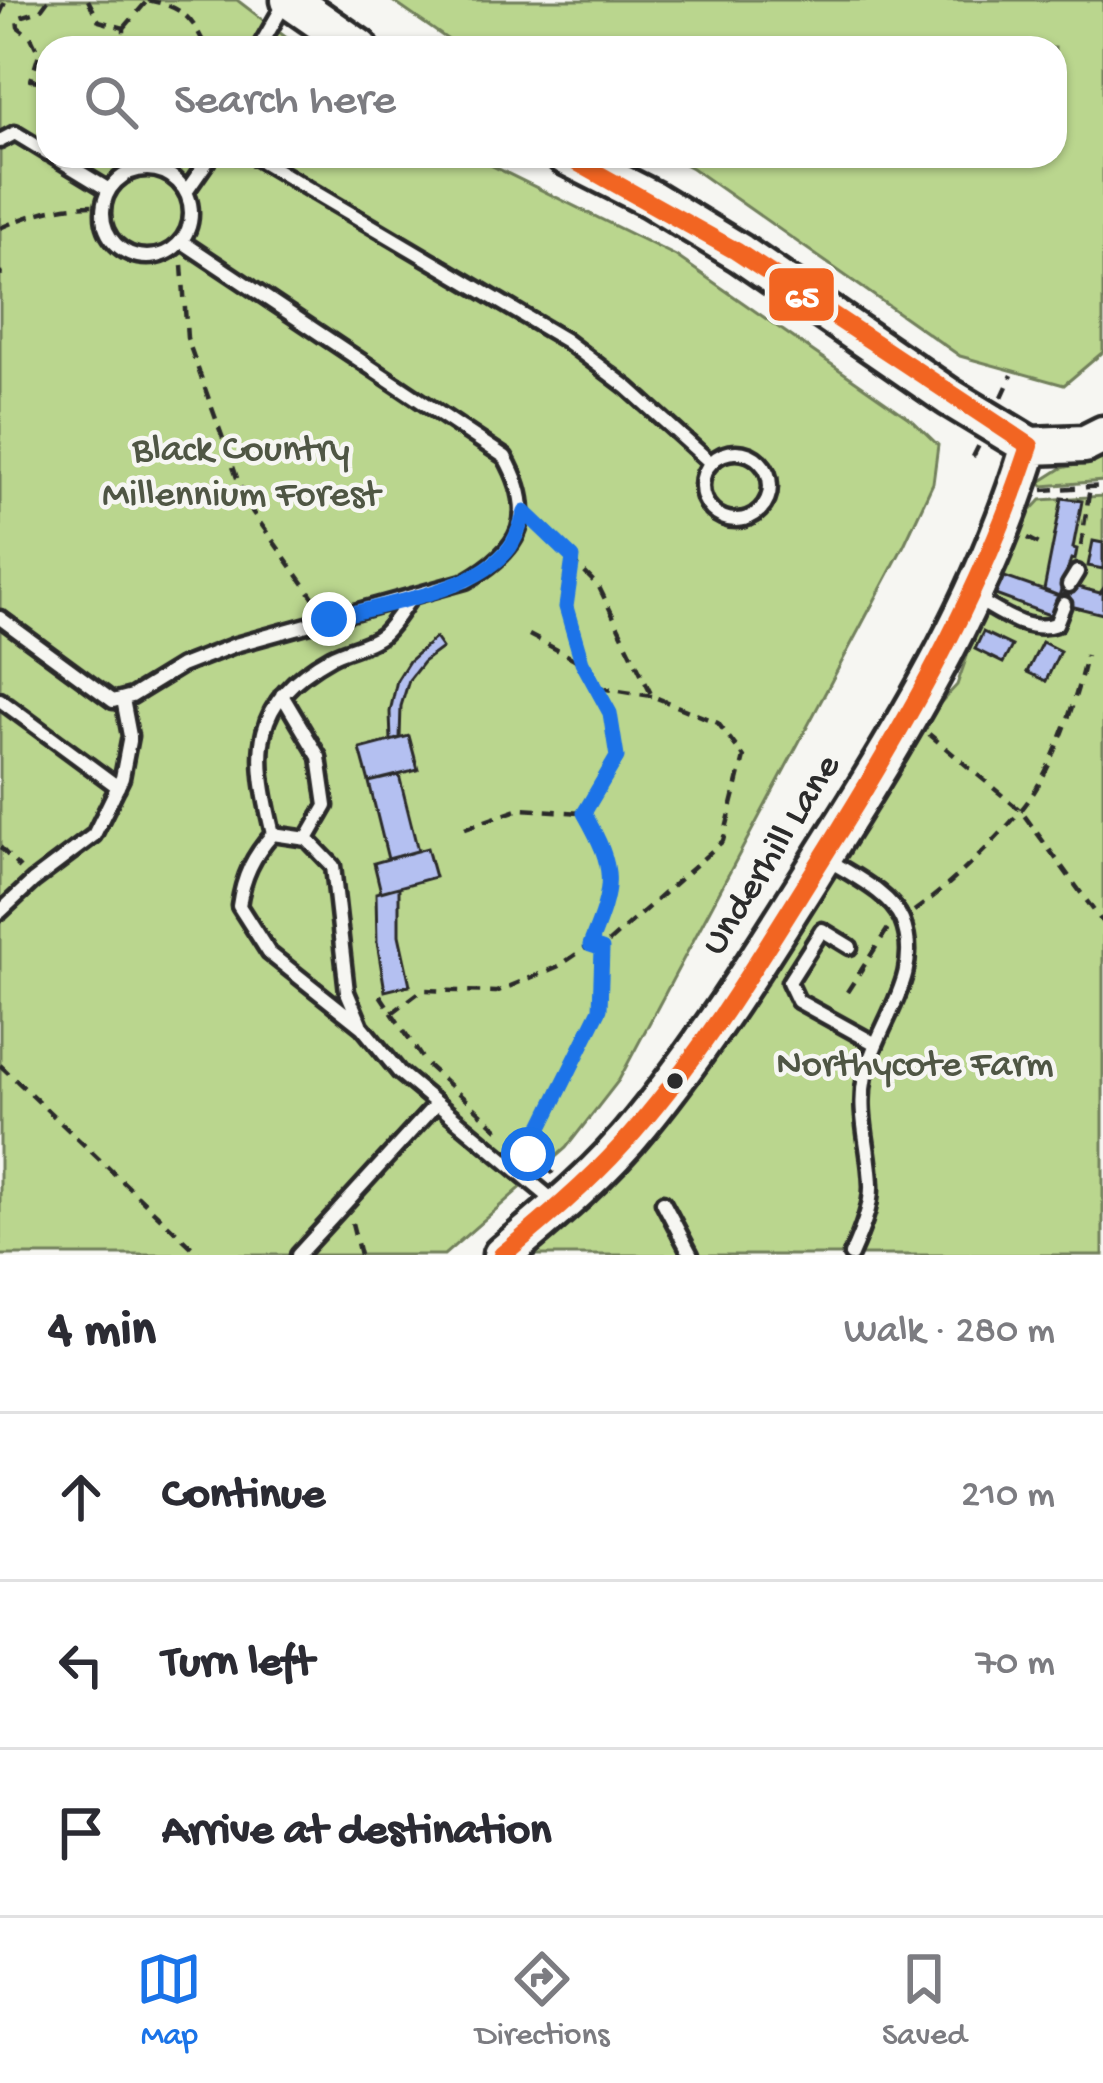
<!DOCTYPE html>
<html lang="en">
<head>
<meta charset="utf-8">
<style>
  body { margin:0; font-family:"Gochi Hand",sans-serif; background:#f7f7f7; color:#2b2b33 }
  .stop { position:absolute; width:36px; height:36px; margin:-27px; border:9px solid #1a73e8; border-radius:50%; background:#fff }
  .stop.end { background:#1a73e8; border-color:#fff; box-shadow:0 3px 12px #0008 }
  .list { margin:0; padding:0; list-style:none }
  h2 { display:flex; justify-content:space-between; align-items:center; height:156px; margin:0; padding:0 48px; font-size:51px }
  h2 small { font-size:39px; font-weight:400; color:#7c7c81 }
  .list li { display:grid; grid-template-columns:78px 1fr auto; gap:36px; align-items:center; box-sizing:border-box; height:168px; padding:0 48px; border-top:3px solid #e1e1e2 }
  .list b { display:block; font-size:45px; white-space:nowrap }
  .list em { font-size:39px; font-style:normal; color:#7c7c81 }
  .icon { flex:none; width:66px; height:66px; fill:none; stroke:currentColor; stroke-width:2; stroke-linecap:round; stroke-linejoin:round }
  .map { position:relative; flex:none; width:1103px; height:1255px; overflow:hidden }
  .search { position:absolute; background:#fff; box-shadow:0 3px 9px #0004; left:36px; right:36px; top:36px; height:132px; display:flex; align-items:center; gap:30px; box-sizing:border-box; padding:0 42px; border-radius:36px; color:#7c7c81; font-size:45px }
  .sheet { height:660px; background:#fff }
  nav { display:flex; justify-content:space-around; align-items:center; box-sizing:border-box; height:168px; border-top:3px solid #e1e1e2; background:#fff; font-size:33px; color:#7c7c81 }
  nav a { display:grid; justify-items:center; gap:6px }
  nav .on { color:#1a73e8 }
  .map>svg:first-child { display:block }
</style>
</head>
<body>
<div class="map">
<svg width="1103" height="1255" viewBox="0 0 1103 1255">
  <rect width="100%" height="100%" fill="#f6f6f2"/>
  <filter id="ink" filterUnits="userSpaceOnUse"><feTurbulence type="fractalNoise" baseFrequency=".00833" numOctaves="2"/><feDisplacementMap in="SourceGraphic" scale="24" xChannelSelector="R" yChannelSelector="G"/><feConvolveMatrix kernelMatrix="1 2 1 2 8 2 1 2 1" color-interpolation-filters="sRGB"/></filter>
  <g filter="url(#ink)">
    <path fill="#bad68e" stroke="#72805c" stroke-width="3" d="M0 0H237L300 48H48V156H472L676 256 913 421 938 445 933 483 904 545 619 1080 566 1148 444 1255H0Z
      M391 0H1103V352L1064 385 960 356 692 168 669 156H1055V48H460Z
      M1103 459V481L1043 486 1040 482 1062 468Z
      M1103 496V1255H529L930 714 957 685 996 573 1028 514 1041 500Z"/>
    <path fill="#b4c0f1" stroke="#2b2b2b" stroke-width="3" d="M1062 498 1082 501 1073 548 1077 549 1075 560 1071 559 1059 596 1044 590Z
      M1093 541 1103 543V569L1088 566Z
      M996 574 1059 596 1052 616 990 593Z
      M1063 583 1100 593 1103 589V614L1058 603Z
      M983 632 1012 646 1003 663 975 649Z
      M435 638 442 648 423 662 409 680 401 706 400 738 391 741 390 712 397 680 409 661Z
      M1042 642 1060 651 1046 681 1027 672Z
      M409 736 418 770 369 782 360 749Z
      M399 775 418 851 388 859 369 782Z
      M427 848 435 877 381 892 374 863Z
      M399 887V935L410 985 385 991 377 942 376 893Z"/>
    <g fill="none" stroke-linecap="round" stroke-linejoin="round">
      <g stroke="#2b2b2b" stroke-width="21">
        <path id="lane" d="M259 48 286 1
          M0 141 15 133 48 153
          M53 156 109 190
          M253 156 565 340 628 388 711 463
          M103 213a44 44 0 1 1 88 0a44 44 0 1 1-88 0Z
          M186 192 211 156
          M702 486a34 34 0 1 1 68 0a34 34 0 1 1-68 0Z
          M1069 585 1077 572
          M412 596C403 608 394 624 383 634 369 646 347 648 331 657 250 702 253 752 273 834 253 856 243 877 239 906L269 953 362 1027 399 1072 555 1202
          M978 600C1001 613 1029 634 1056 624L1064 604
          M0 618 113 701 132 696 181 666 235 645 466 581C522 549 538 516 505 457L181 241
          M282 695 319 757 326 806 307 839
          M0 700 118 787
          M273 834 307 839 333 866 347 992 360 1023
          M824 857C849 874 890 892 902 920 925 975 877 1023 865 1076 857 1114 870 1147 871 1185 872 1207 860 1235 851 1255
          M0 912 33 881 94 835 122 778 130 736 123 699
          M850 947 822 930 789 982 798 1001 874 1043
          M663 1202 691 1255
          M298 1255 436 1104"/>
      </g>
      <g stroke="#2b2b2b" stroke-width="45">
        <path id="secondary" d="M290 0 359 48
          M566 156 651 199 740 253 949 397 1030 446 1085 444 1103 435
          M502 1255C551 1214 601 1173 641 1123 712 1036 771 939 831 844 911 718 987 590 1030 446"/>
      </g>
      <path stroke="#2b2b2b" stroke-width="4.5" stroke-dasharray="12 9" stroke-linecap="butt" d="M48 0 40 11 17 18 18 27 31 37 39 54 31 80 48 82
        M88 0 99 21 124 28V48
        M148 0C180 7 191 14 206 48
        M0 14 6 0
        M124 28 147 1
        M133 156 139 170
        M0 228C32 214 62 204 98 205
        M182 265 187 338 246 503 318 604
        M0 271 1 276
        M1002 397 1012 375
        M973 457 979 445
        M1043 490 1103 486
        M1028 538 1045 547
        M1081 546 1090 487
        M529 635 582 663
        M599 688 652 696
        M929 734 1021 811 1103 923
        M465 828 520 809 584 813 617 757 610 713 582 663 565 607 573 558
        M0 847 20 868
        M914 911C949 887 995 842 1022 809 1051 774 1077 700 1086 655
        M847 992 889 927
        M380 995 426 1064 498 1129
        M392 1013 422 990 496 992 559 966 590 945 611 893 605 850 584 813
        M0 1065 200 1255
        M511 1140 554 1174
        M528 1153 600 1009 601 949 723 841 744 757 718 723 652 696 599 587 539 526
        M352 1223 360 1255"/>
      <use href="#lane" stroke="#f6f6f2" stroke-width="12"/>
      <use href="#secondary" stroke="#f6f6f2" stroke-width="36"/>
      <g stroke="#f6f6f2" stroke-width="27">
        <path id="bus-1" d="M566 156 736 251 1030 446
          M502 1255C544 1220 586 1185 623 1144 700 1059 760 957 821 860 904 728 981 595 1030 446"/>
      </g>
      <use href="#bus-1" stroke="#f26522" stroke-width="18"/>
    </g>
  </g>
  <g fill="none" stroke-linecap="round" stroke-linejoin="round" filter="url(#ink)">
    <path stroke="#1a73e8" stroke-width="15" d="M329 619C382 604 477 592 510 547 517 537 521 523 525 512L573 558 566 607 582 662 610 713 617 757 584 813C617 871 614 885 590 945L602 949 600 1009 528 1154"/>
  </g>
  <circle fill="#2b2b2b" stroke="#f6f6f2" stroke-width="4.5" cx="675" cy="1081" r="10"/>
  <g text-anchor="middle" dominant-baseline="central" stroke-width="9" stroke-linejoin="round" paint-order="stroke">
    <g font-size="39" fill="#4f5644" stroke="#f6f6f2">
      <text x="241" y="452">Black Country<tspan x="241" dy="45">Millennium Forest</tspan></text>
      <text x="915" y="1067">Northycote Farm</text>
    </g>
    <g font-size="39" fill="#2b2b2b" stroke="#f6f6f2">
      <text transform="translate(773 856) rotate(-58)">Underhill Lane</text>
    </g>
  </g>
  <rect stroke="#f6f6f2" stroke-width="4.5" x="767" y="266" width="69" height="57" rx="12" fill="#f26522"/>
  <g font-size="33" text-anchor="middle" font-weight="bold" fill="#fff">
    <text x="802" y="306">65</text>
  </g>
</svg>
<div class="stop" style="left:528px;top:1154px"></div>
<div class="stop end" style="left:329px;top:619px"></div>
<div class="search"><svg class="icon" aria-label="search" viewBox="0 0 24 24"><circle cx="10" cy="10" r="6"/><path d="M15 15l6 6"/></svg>Search here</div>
</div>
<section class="sheet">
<h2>4 min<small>Walk · 280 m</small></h2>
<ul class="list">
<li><svg class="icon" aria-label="ahead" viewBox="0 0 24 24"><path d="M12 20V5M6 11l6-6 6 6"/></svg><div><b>Continue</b></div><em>210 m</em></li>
<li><svg class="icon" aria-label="left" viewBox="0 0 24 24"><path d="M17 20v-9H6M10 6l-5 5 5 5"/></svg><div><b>Turn left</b></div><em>70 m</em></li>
<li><svg class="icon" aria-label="arrive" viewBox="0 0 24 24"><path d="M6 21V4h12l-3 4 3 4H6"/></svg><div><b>Arrive at destination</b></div></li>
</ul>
</section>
<nav>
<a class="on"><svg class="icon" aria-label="map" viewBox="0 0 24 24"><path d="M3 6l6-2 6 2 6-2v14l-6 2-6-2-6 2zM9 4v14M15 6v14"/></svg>Map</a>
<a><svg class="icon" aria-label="directions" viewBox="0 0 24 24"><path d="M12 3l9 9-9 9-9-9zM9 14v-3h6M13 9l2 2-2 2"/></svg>Directions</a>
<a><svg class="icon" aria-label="saved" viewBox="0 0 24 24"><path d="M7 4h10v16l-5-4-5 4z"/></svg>Saved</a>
</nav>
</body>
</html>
